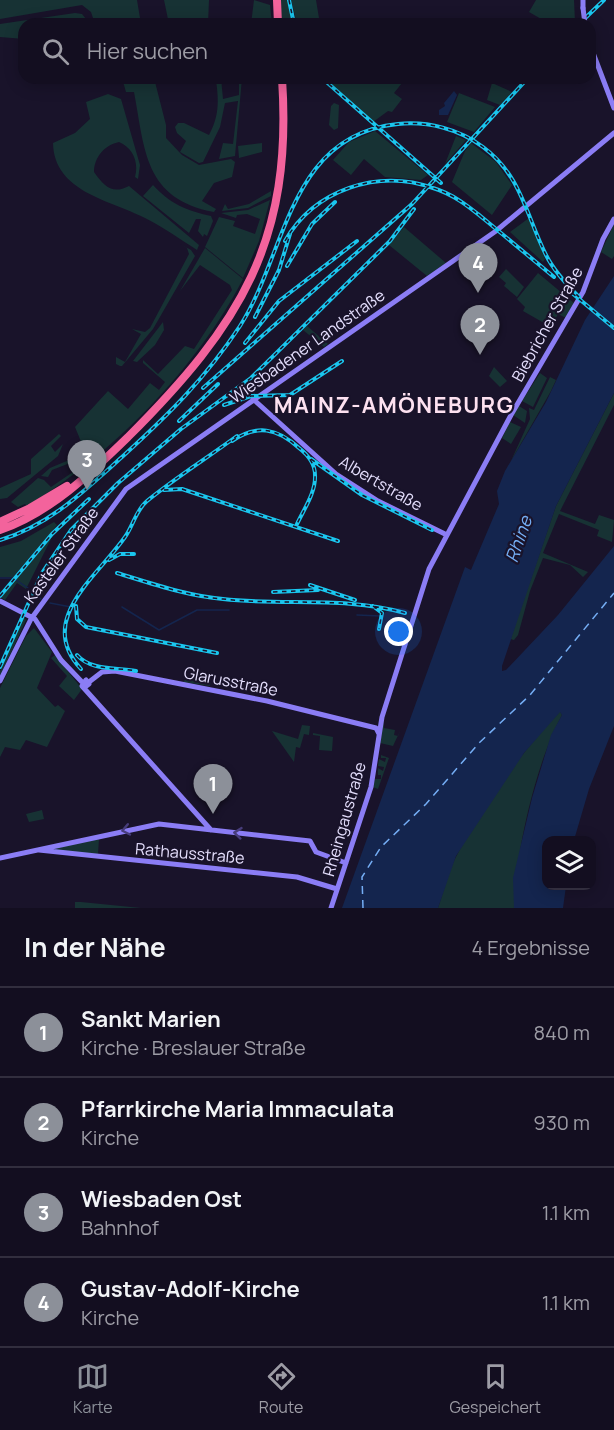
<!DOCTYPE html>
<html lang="de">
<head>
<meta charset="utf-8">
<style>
  body { margin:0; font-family:Manrope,sans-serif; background:#201c2d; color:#f1f3f6 }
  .controls { position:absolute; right:18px; bottom:18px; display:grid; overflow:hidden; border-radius:12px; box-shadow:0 3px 15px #0003 }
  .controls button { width:54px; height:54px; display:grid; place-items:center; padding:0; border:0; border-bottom:2px solid #322e3e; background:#130e20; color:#f1f3f6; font:30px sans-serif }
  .you { position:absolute; left:399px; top:632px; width:21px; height:21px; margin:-15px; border:4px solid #fff; border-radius:50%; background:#1a73e8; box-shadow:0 0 0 9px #1a73e833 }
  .badge { display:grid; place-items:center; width:39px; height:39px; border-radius:50%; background:#8c9099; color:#fff; font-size:20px; font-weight:700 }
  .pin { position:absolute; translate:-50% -50px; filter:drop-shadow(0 2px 3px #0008) }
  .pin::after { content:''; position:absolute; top:32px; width:21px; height:18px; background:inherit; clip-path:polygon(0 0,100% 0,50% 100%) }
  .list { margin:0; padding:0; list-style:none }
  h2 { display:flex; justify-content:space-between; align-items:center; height:78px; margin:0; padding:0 24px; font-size:26px }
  h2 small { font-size:20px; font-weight:400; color:#9d9ca5 }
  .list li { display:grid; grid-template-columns:39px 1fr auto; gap:18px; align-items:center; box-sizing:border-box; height:90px; padding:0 24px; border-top:2px solid #322e3e }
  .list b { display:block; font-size:22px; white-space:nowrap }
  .list p { margin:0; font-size:20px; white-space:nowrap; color:#9d9ca5 }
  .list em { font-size:20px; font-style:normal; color:#9d9ca5 }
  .icon { flex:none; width:33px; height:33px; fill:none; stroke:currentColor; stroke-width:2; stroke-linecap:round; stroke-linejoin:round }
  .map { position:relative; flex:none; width:614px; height:908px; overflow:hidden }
  .search { position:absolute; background:#130e20; box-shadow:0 3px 15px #0003; left:18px; right:18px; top:18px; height:66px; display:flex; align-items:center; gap:15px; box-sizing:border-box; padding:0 21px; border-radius:18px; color:#9d9ca5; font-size:22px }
  .sheet { height:438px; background:#130e20 }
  nav { display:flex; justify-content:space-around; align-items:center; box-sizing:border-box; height:84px; border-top:2px solid #322e3e; background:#130e20; font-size:16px; color:#9d9ca5 }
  nav a { display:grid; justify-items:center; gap:3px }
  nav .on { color:#8c9099 }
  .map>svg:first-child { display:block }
</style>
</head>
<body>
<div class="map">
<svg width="614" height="908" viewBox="0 0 614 908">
  <rect width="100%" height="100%" fill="#19132a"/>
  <path fill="#173234" d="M0 0H137L141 24H95L91 12 82 5 0 19Z
    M164 0H209L208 24H169Z
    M254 0 270 5 272 24H251Z
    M280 0H288L292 24H281Z
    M291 0H316L320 24H297Z
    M536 0H574L575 22 550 24 529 12Z
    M75 13 82 14 90 24H24V39L0 37V24Z
    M122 78H154L166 125V138L182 155 199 165 231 159 235 162 232 177 214 183 202 201 216 209 214 212C144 199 145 150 134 92H126Z
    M184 78H221L223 99 239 95V78H242L235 156 219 159 223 143 233 144 238 101 225 103 220 127 203 162 199 163 180 152 186 141 177 133 175 127 178 123H184L209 135C219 116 219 102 216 80Z
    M325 78H406L394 93 402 99 392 112 388 111 373 122Z
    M492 83 512 92 500 105 487 100Z
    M459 93 495 107 474 132 447 122Z
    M108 94 121 99 140 165 138 179 135 177C139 162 133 148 119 142 105 145 94 157 94 172 104 186 112 195 129 186L199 245 197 250C180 239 163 227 145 218 110 200 54 192 53 143L75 133 90 119 86 102Z
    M334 103 339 105 338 128 334 130 329 125 331 106Z
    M375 131 428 175 421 180 385 177 364 159 351 175 333 160 349 142Z
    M456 136 466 140 445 164Z
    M262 143V152L239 158 238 146Z
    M471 143 496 162 512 185 492 215 452 182 465 151Z
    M153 185C169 203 187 211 211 216L213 221 207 236 204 234 203 237 198 231 201 219H196L189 233 143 196Z
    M271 191V196L248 208 222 211 225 204 228 209 249 204Z
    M270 200 259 241 243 278 205 247 219 217 235 221 233 226 255 234 260 219 247 214 237 215 236 218 221 213 248 210Z
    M529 218 545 259 543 262 510 232Z
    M614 224V256L612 259 601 252Z
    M404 227 446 263 427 276 389 245Z
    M180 244 191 250 195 256 153 329 122 366H120L116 364V357L125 362 141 334 132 329 145 332 150 328 189 254 187 248Z
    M205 248 243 279C197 368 112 455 27 506L25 504 18 507 11 502 38 478 44 480 51 487 89 461 75 427 108 391 128 409 150 383 159 390 165 382 143 363V360L158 374 185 346 194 349 232 290 230 285 200 265 180 291Z
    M506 269 524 287 517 297 504 286 506 283 499 277Z
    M538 273 574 303 566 318 558 314 551 327 523 311 525 307 517 299Z
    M163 322 164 330 155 345 137 362 133 361Z
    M307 326 328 344 324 347 303 330Z
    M494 367 507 381 500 387 489 376Z
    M540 373 547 378 533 407 522 401Z
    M550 377 556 380 551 391 511 461 530 419 529 408 534 410Z
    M614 393V405L560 511 595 524 599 515 614 520 612 542 597 536 599 530 559 514 543 553 588 572 583 577 570 565 543 558 530 591 518 635 514 640 510 639 556 506Z
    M519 406 527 411 525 423 513 415Z
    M510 422 521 427 511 444 502 438Z
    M59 434 61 436 51 446 55 452 63 444 58 456 7 498 0 499V488L31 474V459Z
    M81 455 83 458 52 470 48 477 41 476 50 468Z
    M54 522 57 525 13 577H0V547L21 541Z
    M50 537 51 539 26 589 17 583 5 600 0 597Z
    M23 616 26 620 0 677V671Z
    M34 628 52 652 37 688 55 707 58 705 65 711 47 747 26 740 20 750 5 747 0 757V688L26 636Z
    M55 655 82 689 74 700 59 686 67 676 51 658Z
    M193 672 211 679 210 686 183 682Z
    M560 711 562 715C535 765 516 851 514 908H438C444 891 448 871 457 855 483 804 521 753 560 711Z
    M384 720V728L395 730 394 735 398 736 401 729 393 746 380 743Z
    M302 725 310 726 309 735 304 734 300 748 296 747 294 762 272 731 298 739Z
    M313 733 333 737 332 751 319 750 320 736 313 735Z
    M381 755 389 758 378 789 373 787 375 779H381V775H378V768L383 771 384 767 378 766 379 759 385 762 386 758H381Z
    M42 810 44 819 29 822 26 814Z
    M99 839 98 854 55 851 54 848Z
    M75 902H81L141 908H75Z"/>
  <path fill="#14254e" d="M454 91 457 95 448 115H439V110L445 106 444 103Z
    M614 276V393L556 506 502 666V671L506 670 558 615 614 546V726L589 789 574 840H546V886H566L563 908H514L513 878 532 798 551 735 562 715 560 712 524 753 456 856 438 908H342L465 567 471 570 499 504 497 491 505 471 546 402 585 320Z"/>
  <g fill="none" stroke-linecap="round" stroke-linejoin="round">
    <path stroke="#14254e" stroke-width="1.5" d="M0 578H12
      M16 580 28 588
      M35 594 41 599
      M50 603 71 607
      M122 607 159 630 197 610H229
      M357 615 381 616"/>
    <path stroke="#75aef5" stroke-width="1.5" stroke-dasharray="8 6" stroke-linecap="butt" d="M363 908 362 877 381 847 426 804 479 743 530 695 614 593"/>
    <path stroke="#8b7df5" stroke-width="5" d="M583 0V8
      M590 45 614 108
      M253 399 336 474 378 501 447 535
      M0 601 35 619 61 660 82 682
      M0 681 31 619 126 489 496 231 614 133
      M89 682 102 672 115 671 267 701 376 728 379 734
      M85 687 89 684 86 680 82 686 211 830
      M39 850 297 877 337 889
      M0 858 159 824 310 841 316 852 346 863
      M331 908 371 787 382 717 429 569 511 415 583 292 603 239 614 219"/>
    <path stroke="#f3639c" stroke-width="8" d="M277 0 278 24
      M0 522 30 508 67 486
      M0 530C50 513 91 473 128 437 241 324 293 241 282 78"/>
    <g stroke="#1ac6ee" stroke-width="4">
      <path id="rail" d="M289 0 294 24
        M579 24 604 0
        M322 78 441 183
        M478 214 554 277
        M285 241C314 190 378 168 433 188 453 194 468 206 484 219
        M287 266 312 224 335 202
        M572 293 614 328
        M255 317 279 270 290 234
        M245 343 279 301 357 241
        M203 388 412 204 528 78
        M224 405 251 396 290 395 342 361
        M179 421 218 384
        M232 441C257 424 277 428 299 448 308 455 315 464 315 475 316 492 304 509 297 524
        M311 459 362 495 432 530
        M164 490 182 489 338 541
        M0 540C50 525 84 491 122 457 168 415 205 379 240 326 287 253 288 135 398 124 428 121 459 129 483 147 521 175 526 215 546 255 554 271 566 284 579 297
        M109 560 120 554H134
        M117 573C150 583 187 596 223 599 284 606 345 596 405 613
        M310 585 355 600
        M273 592 318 590
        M0 596 52 534 89 499
        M76 606 77 619 86 627 217 653
        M373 606 382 613 379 629
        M77 655C91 671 116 667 136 671
        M0 667 42 573 71 530 118 483 181 429 251 378 390 241 414 209
        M81 669C35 620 98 576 125 537 133 526 136 510 147 501 175 478 207 458 237 436"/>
    </g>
    <use href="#rail" stroke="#19132a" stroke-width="1.5" stroke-dasharray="4.5" stroke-linecap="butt"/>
    <path stroke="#8b7df5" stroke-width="5" d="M583 8 585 24"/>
  </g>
  <defs><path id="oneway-chevron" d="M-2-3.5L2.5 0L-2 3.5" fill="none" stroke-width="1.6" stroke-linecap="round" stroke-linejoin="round" transform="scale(1.5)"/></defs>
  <g stroke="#473d7b">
    <use href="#oneway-chevron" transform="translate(126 830) rotate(168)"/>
    <use href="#oneway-chevron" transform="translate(238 833) rotate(-174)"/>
  </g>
  <g text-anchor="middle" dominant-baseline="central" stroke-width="4.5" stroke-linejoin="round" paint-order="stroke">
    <g font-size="16" fill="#e5dffd" stroke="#19132a">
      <text transform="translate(547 324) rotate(-61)">Biebricher Straße</text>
      <text transform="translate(307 346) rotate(-35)">Wiesbadener Landstraße</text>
      <text transform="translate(381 483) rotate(30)">Albertstraße</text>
      <text transform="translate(61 555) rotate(-54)">Kasteler Straße</text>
      <text transform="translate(231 681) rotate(11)">Glarusstraße</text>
      <text transform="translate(344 819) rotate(-74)">Rheingaustraße</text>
      <text transform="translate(190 853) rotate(5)">Rathausstraße</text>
    </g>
    <g font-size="18" font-style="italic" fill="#75aef5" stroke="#19132a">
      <text transform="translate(518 539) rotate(-71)">Rhine</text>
    </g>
    <g font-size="22" font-weight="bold" letter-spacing="1.5" fill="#fde1f0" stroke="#19132a">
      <text x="394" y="405">MAINZ-AMÖNEBURG</text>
    </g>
  </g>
</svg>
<div class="controls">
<button><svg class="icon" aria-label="layers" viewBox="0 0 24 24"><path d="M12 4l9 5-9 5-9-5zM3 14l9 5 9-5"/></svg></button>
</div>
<div class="you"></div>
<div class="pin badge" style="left:213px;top:814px">1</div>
<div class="pin badge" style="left:480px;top:355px">2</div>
<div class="pin badge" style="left:87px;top:490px">3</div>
<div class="pin badge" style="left:478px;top:293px">4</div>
<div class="search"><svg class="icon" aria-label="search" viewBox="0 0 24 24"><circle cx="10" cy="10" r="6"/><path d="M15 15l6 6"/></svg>Hier suchen</div>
</div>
<section class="sheet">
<h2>In der Nähe<small>4 Ergebnisse</small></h2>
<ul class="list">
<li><span class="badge">1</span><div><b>Sankt Marien</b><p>Kirche · Breslauer Straße</p></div><em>840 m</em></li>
<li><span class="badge">2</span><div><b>Pfarrkirche Maria Immaculata</b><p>Kirche</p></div><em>930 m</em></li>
<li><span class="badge">3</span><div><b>Wiesbaden Ost</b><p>Bahnhof</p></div><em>1.1 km</em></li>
<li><span class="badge">4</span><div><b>Gustav-Adolf-Kirche</b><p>Kirche</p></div><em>1.1 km</em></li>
</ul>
</section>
<nav>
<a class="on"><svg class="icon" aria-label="map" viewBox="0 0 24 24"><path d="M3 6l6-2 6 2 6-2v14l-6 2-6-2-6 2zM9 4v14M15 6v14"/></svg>Karte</a>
<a><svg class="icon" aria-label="directions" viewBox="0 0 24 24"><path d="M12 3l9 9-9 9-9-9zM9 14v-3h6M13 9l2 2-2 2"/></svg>Route</a>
<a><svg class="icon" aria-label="saved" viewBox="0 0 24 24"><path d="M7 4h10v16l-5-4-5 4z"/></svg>Gespeichert</a>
</nav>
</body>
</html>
